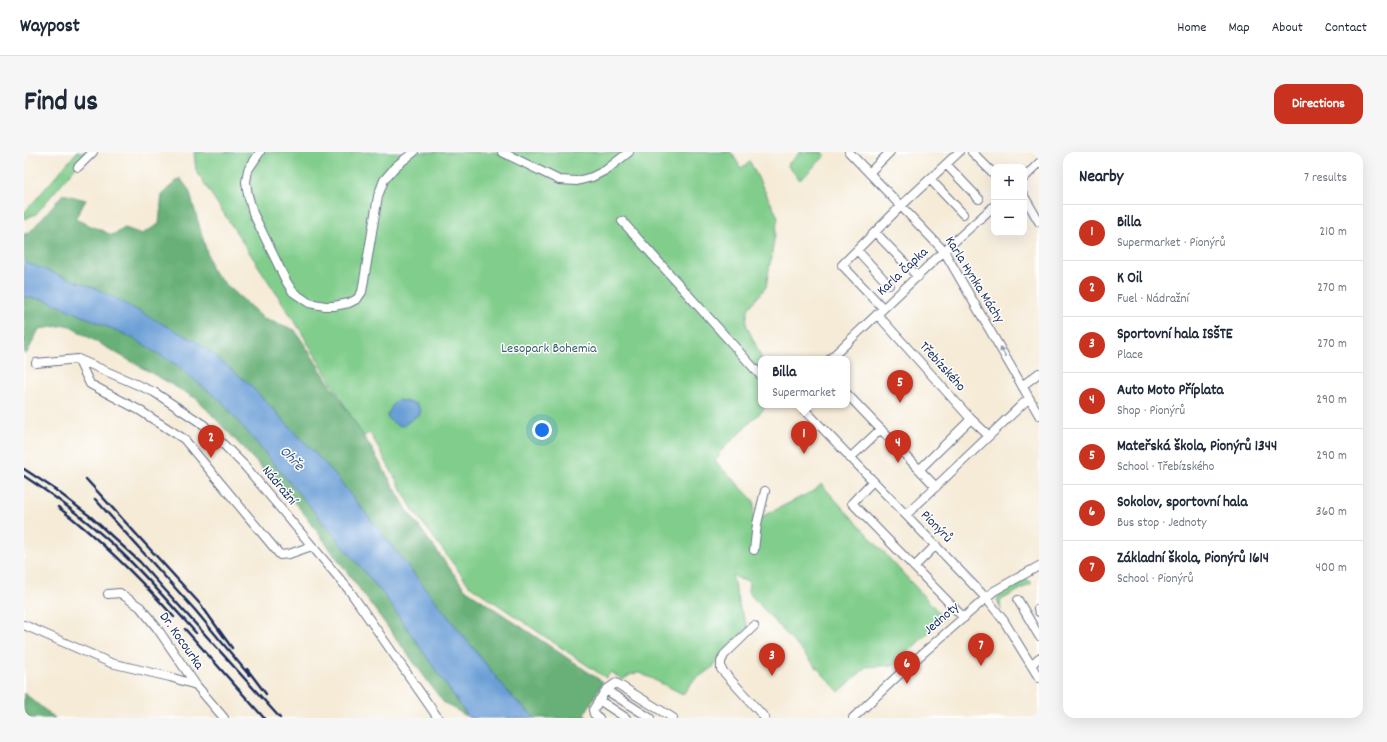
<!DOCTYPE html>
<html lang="en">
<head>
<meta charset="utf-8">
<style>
  body { margin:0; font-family:Dekko,sans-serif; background:#f6f6f7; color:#1f2937 }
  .controls { position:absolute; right:12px; top:12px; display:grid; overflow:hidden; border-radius:8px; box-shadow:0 4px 16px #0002 }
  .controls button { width:36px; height:36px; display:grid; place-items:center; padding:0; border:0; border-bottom:1px solid #e0e1e3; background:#fff; color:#1f2937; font:20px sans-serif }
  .you { position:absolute; left:518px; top:278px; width:14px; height:14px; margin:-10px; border:3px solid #fff; border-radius:50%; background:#1a73e8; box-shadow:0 0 0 6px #1a73e833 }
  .badge { display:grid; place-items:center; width:26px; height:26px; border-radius:50%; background:#c8321e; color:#fff; font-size:13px; font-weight:700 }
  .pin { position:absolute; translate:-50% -33px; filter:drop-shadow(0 1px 2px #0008) }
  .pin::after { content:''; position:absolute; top:21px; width:14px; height:12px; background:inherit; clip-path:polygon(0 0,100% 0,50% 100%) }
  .popup { position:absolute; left:734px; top:204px; width:92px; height:52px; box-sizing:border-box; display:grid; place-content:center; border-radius:8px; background:#fff; filter:drop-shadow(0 1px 3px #0005); font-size:13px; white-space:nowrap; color:#747a83 }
  .popup b { font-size:15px; color:#1f2937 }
  .popup::after { content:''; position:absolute; left:50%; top:100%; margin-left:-8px; border:8px solid transparent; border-top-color:#fff }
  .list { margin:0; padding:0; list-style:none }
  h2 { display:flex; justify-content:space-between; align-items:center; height:52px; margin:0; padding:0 16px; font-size:17px }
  h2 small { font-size:13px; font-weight:400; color:#747a83 }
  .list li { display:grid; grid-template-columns:26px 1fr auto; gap:12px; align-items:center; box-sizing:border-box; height:56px; padding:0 16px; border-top:1px solid #e0e1e3 }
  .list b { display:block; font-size:15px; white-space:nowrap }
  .list p { margin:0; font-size:13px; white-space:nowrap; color:#747a83 }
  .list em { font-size:13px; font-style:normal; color:#747a83 }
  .map { position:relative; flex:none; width:1015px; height:566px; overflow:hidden; border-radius:12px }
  header { display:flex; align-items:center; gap:24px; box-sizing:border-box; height:56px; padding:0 20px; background:#fff; border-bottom:1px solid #e0e1e3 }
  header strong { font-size:19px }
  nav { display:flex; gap:22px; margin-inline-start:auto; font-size:14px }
  .intro { display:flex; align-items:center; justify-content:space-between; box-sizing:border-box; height:96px; padding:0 24px }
  h1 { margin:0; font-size:28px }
  .button { padding:10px 18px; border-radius:12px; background:#c8321e; color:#fff; font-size:14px; font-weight:700 }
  main { display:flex; gap:24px; padding:0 24px }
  aside { flex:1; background:#fff; border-radius:12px; box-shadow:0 4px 16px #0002 }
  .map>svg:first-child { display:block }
</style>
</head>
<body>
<header>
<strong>Waypost</strong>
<nav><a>Home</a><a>Map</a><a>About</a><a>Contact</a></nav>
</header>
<div class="intro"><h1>Find us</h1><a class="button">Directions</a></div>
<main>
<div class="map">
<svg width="1015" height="566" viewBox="0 0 1015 566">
  <rect width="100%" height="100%" fill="#fff"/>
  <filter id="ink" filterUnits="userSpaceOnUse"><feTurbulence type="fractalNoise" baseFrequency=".025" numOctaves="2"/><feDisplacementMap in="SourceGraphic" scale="8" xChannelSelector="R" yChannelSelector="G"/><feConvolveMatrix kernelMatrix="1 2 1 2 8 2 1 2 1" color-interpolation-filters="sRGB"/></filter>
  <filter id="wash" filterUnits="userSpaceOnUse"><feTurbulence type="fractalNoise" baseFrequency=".012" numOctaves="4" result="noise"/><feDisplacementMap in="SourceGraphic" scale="16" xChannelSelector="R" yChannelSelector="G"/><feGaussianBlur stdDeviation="0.9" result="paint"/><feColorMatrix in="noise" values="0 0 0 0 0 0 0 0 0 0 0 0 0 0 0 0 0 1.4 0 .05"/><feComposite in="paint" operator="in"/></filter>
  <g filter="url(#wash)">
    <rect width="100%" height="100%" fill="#f5ebd7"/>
    <path fill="#81cd8b" stroke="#4e7e74" d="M53 0H64L12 62 0 67V61Z
      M170 0H707L717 16 726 10 754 65 742 135 724 157 722 172 738 207H737V253H744L694 302 696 304 691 309 730 349 729 379 739 364 791 338 797 332 920 466 870 513 842 515 815 540 724 440 725 429 718 428 708 423 716 457 724 475 697 502 689 515 669 529 659 542 616 521C609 521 605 523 599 528L587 520 582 526 445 433 389 358 346 281 339 284 273 173 172 19Z
      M776 0H798L801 4 776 28 763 13Z
      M1000 427H1003L1008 431 977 448 976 452 977 458 973 447C978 437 990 432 1000 427Z"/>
    <path fill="#68b077" stroke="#42706a" d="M156 26 165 38 188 118 204 134 238 165 271 178 346 294 385 361 441 437 579 530 560 563 564 566H511L489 546 307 318 223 230 73 137 0 110V82L5 81 39 42 62 48 51 67 88 83 101 76 118 82 135 72 138 42Z
      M0 145 20 147 107 185 152 212 199 251 360 443 444 565 419 550 278 359 173 247 43 173 15 177 3 201 0 202Z
      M0 541 31 566H0Z"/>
    <path fill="#6b9ed6" stroke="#43669a" d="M0 110 73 137 173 190 223 230 307 318 488 545 511 566H445L360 443 199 251 152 213 107 185 20 147 0 145Z
      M374 248 393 252 396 258 395 262 379 274 373 273 364 267 363 263C369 256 365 254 374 248Z"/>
  </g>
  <g filter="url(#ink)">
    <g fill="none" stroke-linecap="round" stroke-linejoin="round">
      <g stroke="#677188" stroke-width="10">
        <path id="minor" d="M236 0 224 18 222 30 224 43 229 61 262 129 269 140 285 151 301 154H310L325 151 333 147 338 140 354 44 360 28 372 14 390 0
          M478 0 535 28 553 29 568 25 582 18 605 0
          M825 0 920 99 1015 263
          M948 0 970 22
          M922 12 955 47
          M54 15 69 0
          M845 21 866 0
          M1000 26 1015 11
          M906 27 939 62
          M1000 44 1015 70
          M598 69 737 224
          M851 80 894 125
          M833 98 865 133
          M859 156 818 113 877 54 935 0
          M853 162 947 267 964 283
          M54 207 66 232 115 258 160 287 256 403 265 402 288 394
          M806 207 920 99 970 54
          M12 211 54 207 130 240 180 273 220 313 325 438 414 566
          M998 234 1015 221
          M823 242 912 335
          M776 253 962 446 980 469 1015 526
          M826 306 857 277
          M896 317 947 267
          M849 329 828 351 940 466
          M882 363 1005 246
          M730 398 733 372 741 339
          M890 415 912 393
          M84 442 96 441 116 455 133 476 172 533 200 566
          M994 448 1015 484
          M1014 457 1015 460
          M0 473 87 511 146 525 172 533
          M730 474 700 503 697 510V517L741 566
          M1007 513 1015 506
          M582 538 626 566
          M575 548 602 566
          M575 566 570 562 569 558 582 538 592 531 649 566
          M829 566 882 516 970 439 1015 414"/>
      </g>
      <use href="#minor" stroke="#fff" stroke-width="8"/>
      <path stroke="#1b2f5e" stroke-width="2.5" d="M0 317 29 336 67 365 116 410 256 566
        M0 324C35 347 68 372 98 401 124 426 148 454 172 481
        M62 327 177 453 208 496
        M71 347 171 458 225 523
        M34 355C77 388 114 425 150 465
        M161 477 240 566
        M223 517 242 542"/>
    </g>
    <defs><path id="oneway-solid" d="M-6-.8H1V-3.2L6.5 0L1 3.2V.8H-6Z"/></defs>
    <use fill="#8d97ae" href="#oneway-solid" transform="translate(979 200) rotate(-120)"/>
  </g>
  <g text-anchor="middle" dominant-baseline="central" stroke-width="3" stroke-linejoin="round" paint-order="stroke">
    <g font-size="14" fill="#1b2f5e" stroke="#fff">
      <text transform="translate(879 120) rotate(-43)">Karla Čapka</text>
      <text transform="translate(950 128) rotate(58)">Karla Hynka Máchy</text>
      <text transform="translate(918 215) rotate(48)">Třebízského</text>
      <text transform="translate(255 334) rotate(50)">Nádražní</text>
      <text transform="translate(912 375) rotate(46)">Pionýrů</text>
      <text transform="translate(918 467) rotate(-41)">Jednoty</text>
      <text transform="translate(157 489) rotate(55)">Dr. Kocourka</text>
    </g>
    <g font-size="14" fill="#3a5e6c" stroke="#fff">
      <text x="525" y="197">Lesopark Bohemia</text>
    </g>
    <g font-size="15" font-style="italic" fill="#3b5b8e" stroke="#fff">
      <text transform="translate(267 307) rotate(46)">Ohře</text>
    </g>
  </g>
</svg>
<div class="controls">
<button>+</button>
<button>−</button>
</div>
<div class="you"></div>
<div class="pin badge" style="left:780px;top:302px">1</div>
<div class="popup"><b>Billa</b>Supermarket</div>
<div class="pin badge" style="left:187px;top:306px">2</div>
<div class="pin badge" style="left:748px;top:524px">3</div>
<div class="pin badge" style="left:874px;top:311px">4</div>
<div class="pin badge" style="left:876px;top:251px">5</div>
<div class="pin badge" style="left:883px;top:532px">6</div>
<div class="pin badge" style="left:957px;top:514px">7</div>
</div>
<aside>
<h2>Nearby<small>7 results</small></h2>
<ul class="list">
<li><span class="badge">1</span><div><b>Billa</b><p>Supermarket · Pionýrů</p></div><em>210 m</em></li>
<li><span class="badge">2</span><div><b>K Oil</b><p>Fuel · Nádražní</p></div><em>270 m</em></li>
<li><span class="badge">3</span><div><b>Sportovní hala ISŠTE</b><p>Place</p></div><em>270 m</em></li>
<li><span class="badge">4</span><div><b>Auto Moto Příplata</b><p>Shop · Pionýrů</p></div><em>290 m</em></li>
<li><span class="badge">5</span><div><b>Mateřská škola, Pionýrů 1344</b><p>School · Třebízského</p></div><em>290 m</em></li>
<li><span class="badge">6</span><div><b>Sokolov, sportovní hala</b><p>Bus stop · Jednoty</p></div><em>360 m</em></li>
<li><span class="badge">7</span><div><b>Základní škola, Pionýrů 1614</b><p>School · Pionýrů</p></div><em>400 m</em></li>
</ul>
</aside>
</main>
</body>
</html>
